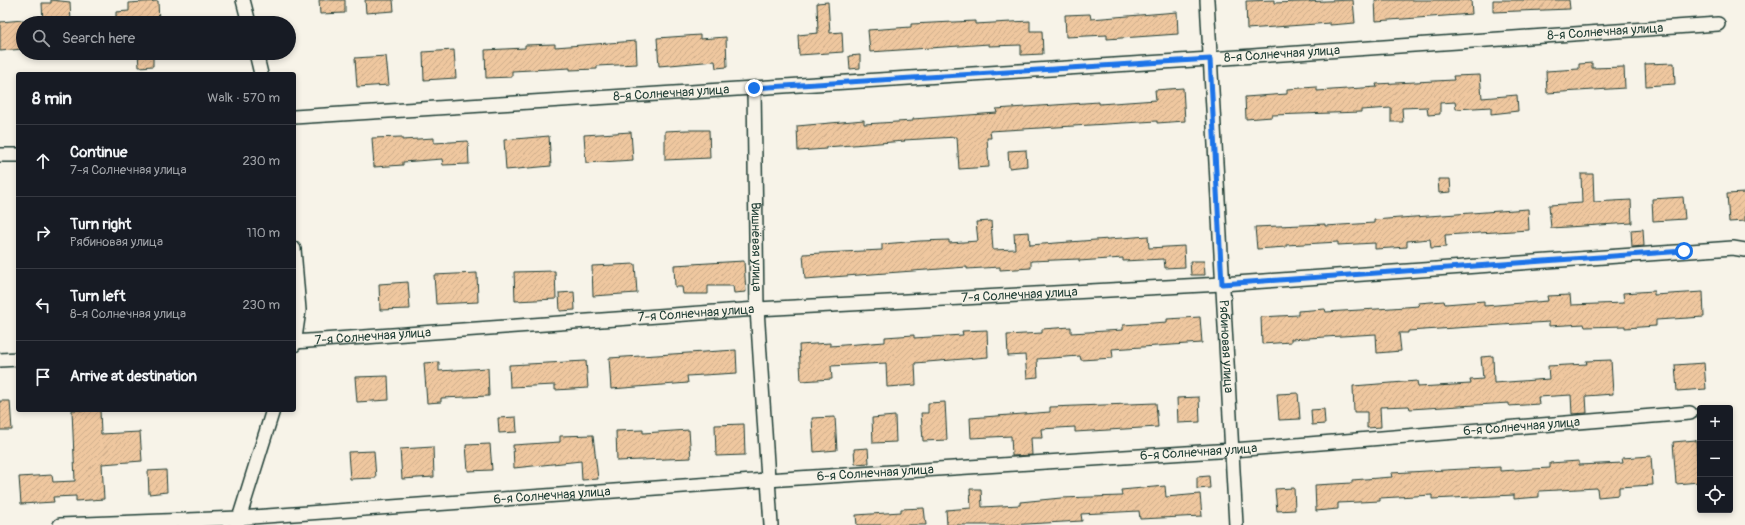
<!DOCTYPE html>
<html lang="en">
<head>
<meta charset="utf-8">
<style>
  body { margin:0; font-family:Pangolin,sans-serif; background:#20242c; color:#f1f3f6 }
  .controls { position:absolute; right:12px; bottom:12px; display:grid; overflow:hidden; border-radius:4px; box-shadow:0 2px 6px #0003 }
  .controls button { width:36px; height:36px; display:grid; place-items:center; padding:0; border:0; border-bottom:1px solid #363941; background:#171b24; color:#f1f3f6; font:20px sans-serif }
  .stop { position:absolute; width:12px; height:12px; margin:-9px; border:3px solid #1a73e8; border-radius:50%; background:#fff }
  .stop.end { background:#1a73e8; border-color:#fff; box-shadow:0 1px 4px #0008 }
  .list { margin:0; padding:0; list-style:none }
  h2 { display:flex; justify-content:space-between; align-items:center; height:52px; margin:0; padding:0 16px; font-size:17px }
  h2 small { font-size:13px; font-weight:400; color:#9ea1a6 }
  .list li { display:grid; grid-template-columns:26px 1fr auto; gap:12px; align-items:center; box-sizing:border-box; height:72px; padding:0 16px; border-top:1px solid #363941 }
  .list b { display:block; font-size:15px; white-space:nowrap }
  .list p { margin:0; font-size:13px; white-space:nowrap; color:#9ea1a6 }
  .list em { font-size:13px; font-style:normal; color:#9ea1a6 }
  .icon { flex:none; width:22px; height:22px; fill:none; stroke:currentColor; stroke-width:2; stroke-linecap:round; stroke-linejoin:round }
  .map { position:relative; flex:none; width:1745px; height:525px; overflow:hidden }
  .search { position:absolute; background:#171b24; box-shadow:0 2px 6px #0003; left:16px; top:16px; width:280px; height:44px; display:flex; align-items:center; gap:10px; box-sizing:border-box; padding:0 14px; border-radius:22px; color:#9ea1a6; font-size:15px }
  .panel { position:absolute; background:#171b24; box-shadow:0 2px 6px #0003; left:16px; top:72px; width:280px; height:340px; border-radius:4px }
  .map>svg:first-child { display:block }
</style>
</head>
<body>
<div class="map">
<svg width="1745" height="525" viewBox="0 0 1745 525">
  <defs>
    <pattern id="building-hatch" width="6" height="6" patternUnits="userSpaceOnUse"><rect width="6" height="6" fill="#efc79f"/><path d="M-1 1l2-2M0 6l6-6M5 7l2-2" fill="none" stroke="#ccac8a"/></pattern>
  </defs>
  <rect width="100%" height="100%" fill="#f7f3e8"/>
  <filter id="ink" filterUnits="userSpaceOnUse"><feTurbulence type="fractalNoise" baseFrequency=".025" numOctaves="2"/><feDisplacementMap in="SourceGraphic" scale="8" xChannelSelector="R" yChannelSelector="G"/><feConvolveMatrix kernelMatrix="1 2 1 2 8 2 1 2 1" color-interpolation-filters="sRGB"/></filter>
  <g filter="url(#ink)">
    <path fill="url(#building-hatch)" stroke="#1f3d34" d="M51 0 70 2 71 23H43L42 3H51Z
      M319 0H345V13L320 14Z
      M365 0H393L394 11 366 13Z
      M1274 0V3L1353 0 1355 23 1330 25V23L1247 29 1246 1Z
      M1375 0H1471L1472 14 1376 21Z
      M1493 0H1569L1570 9 1493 12Z
      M158 1 159 23H116V12L129 11V3Z
      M828 2 830 33 842 32 843 52 799 55 798 35 818 33 817 3Z
      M1177 12 1178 34 1107 39V35L1066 37 1065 15 1090 14 1091 19Z
      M23 20V49L0 51V22Z
      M975 21V24L1030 21V31H1042L1043 54 1021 55V45L989 46V44L870 52 868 30 911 27V24Z
      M700 35V39L726 37 727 67 716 68 715 61 659 66 657 38Z
      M636 41 637 64 597 66V69L570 70V68L512 71V77L486 78 485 50 525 48V45L555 44V47Z
      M454 50 456 78 424 80 423 52Z
      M138 53H153V66L139 67Z
      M860 55V68L850 69 849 56Z
      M386 56 389 85 357 87 355 58Z
      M1592 63V68L1624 67 1625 88 1547 93 1546 71 1579 69V64Z
      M1674 63 1675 84 1646 86 1645 64Z
      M1480 75 1482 98 1517 95 1518 111 1491 114V107L1456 109 1455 102 1440 103V114L1428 115 1427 107 1402 108 1403 122H1391V108L1361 110V112L1272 115V117L1246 119 1245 97 1287 94V89L1317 87V91L1377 87 1376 84 1454 80 1453 76Z
      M1183 88 1185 121 1157 123V121L990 131 991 138H987L989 167 959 169 957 137 904 140 905 141 826 147V149L798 151 797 126 864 120V124L913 121V119L997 113 996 109 1099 102V104L1156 100 1155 90Z
      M687 130H709L710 158 665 160V131Z
      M631 132 633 160 586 163 584 135Z
      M549 136 551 166 506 170 504 140Z
      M402 137V140L434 138V143L468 141 469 164 443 165 442 159 403 162V165L374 167 372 138Z
      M1026 150 1027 166 1009 168 1008 151Z
      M1581 174H1593L1594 202 1631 200 1632 223 1551 228 1549 205 1582 203Z
      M1438 179H1450L1451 192 1439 193Z
      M1745 193V221L1729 222 1727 194Z
      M1683 197 1685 219 1653 221 1652 199Z
      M1528 209 1529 230 1445 235 1446 247 1431 248 1430 239 1407 241V247L1375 249V243L1338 245V242L1286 245V247L1257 249 1255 227 1325 224V226L1374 223V220L1400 218Z
      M991 221 993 250 1015 249 1014 233 1029 232 1030 245 1148 236 1149 248 1184 246 1185 267 1165 268 1164 259 1123 261V258L1079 261V259L1031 261V268L1000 270V267L967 269V267L805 279 803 254 882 250V244L920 241 949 240V243L978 241 976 222Z
      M1643 229 1644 246 1632 247 1631 230Z
      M744 261 746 292 734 293 733 286H708V294H683L682 287H675L674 265Z
      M1190 261H1204L1205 275H1191Z
      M635 264 637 293 593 296 592 266Z
      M555 271 556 299 515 301 514 272Z
      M477 273 478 302 436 304 434 275Z
      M408 282 410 309 380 310 379 284Z
      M1654 291V295L1703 292 1704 317 1656 320V326L1625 328V326L1585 327 1584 324 1549 326V322L1408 331V333H1399L1401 351 1377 353 1376 334 1291 339V342L1262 344 1261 317 1298 315V311L1325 309 1326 312 1377 309 1419 306 1418 303 1444 301 1445 304 1484 301V306L1548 301 1547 296 1570 295 1571 305 1624 303 1623 293Z
      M574 292 575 310 560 311 559 293Z
      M1200 317 1202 343 1112 349 1113 358 1081 360 1080 356 1037 359 1038 377 1027 378 1025 355 1008 356 1007 335 1042 333V329L1071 327V333L1123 330V325L1167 322V319Z
      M987 330 988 357 915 363 916 385 887 387 886 363 831 366 832 379 801 381 799 345 830 343V346L885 342V337L914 335V338L963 335 962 331Z
      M736 350 737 373 687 376 688 383 611 389 609 358Z
      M1493 356 1494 383 1549 379 1548 366 1587 364 1586 361 1611 360 1613 394 1586 396 1587 413 1572 414 1571 395 1538 397 1539 404 1509 406V403L1410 409 1409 406 1380 407 1381 427 1367 428V412H1354L1353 386 1417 381 1418 387 1471 384 1470 380 1483 379 1481 357Z
      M586 361 588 388 555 390V385L510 387 509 365Z
      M439 362V371L488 368 489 396 441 398V402L427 403 424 363Z
      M1704 363 1706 389 1677 391 1675 365Z
      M388 376 389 400 357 402 355 377Z
      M1298 393 1300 419 1279 420 1277 394Z
      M1199 397 1200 422 1178 423 1177 398Z
      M0 401H10L12 430H0Z
      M945 402 947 440 923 441 921 413H928V403Z
      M1156 403 1158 427 1075 432V427L1041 429 1042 438H1031L1032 455 1012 456 1011 436 971 438 970 418 1050 412V407Z
      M1324 409 1325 424 1312 425 1311 410Z
      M72 410H100L101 434 140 432 142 461 102 464 104 499 76 501V496L53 497 54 502 21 504 19 477 52 475 53 482 75 481Z
      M895 416 896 442 873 443 872 418Z
      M516 417 517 432 499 433 498 418Z
      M835 417 837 450 814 452 812 418Z
      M744 424 745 455 716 456 715 425Z
      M643 430V433L689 430 691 458 617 461 616 431Z
      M593 435 598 479 582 480 581 461 514 468 513 445 560 442V436Z
      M1696 440 1699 482 1676 484 1673 442Z
      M490 444 492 470 468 471 466 445Z
      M433 447 434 477 402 479 400 449Z
      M868 448 869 463 855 464 854 449Z
      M374 451 376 478 350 479 348 452Z
      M1651 456 1653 485 1619 487V495L1598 497 1597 488 1539 491V497L1514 499V495L1432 499V495L1380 498V501L1338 503V509L1316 511 1315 485 1352 483V480L1392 477 1391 473 1500 467V471L1550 468V463L1579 461V465L1623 463 1622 458Z
      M166 470 167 492 149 494 148 471Z
      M1209 476 1210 488 1197 489V477Z
      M1165 486 1166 497 1200 494 1202 516 1140 519 1139 511 1081 514 1082 521 1008 525H947L946 510 971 508 970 489H981L982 507 1020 505V502L1061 498 1122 496 1121 490Z
      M1294 488 1295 510 1277 511 1275 489Z
      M924 508 926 525H857L856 515 901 512V509Z"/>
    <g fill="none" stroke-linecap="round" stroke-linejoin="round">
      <g stroke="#1f3d34" stroke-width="16">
        <g id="minor">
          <path d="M243 0 249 23"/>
          <path id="s1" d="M1207 0 1236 525"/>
          <path d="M256 53 261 74"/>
          <path id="s2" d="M754 88 757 309 771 525"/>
          <path id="s3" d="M294 117 1210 59 1718 24"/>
          <path d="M0 155H18"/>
          <path d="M294 249 299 310 294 345"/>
          <path id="s4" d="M294 342 757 309 1222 284 1733 248 1745 250"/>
          <path d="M0 360 18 359"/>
          <path id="s5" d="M60 525 239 518 767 480 1233 450 1690 413"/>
          <path d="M237 525 273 410"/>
        </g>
      </g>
      <use href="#minor" stroke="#f7f3e8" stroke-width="13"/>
    </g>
  </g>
  <g fill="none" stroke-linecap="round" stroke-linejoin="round" filter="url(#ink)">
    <path stroke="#1a73e8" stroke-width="5" d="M754 88 1210 59 1222 284 1684 251"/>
  </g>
  <g text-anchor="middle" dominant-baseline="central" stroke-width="3" stroke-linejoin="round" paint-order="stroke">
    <g font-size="13" fill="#1f3d34" stroke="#f7f3e8">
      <text stroke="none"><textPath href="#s3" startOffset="1314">8-я Солнечная улица</textPath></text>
      <text stroke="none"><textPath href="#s3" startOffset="990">8-я Солнечная улица</textPath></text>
      <text stroke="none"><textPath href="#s3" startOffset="378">8-я Солнечная улица</textPath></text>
      <text stroke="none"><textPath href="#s2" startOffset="159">Вишнёвая улица</textPath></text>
      <text stroke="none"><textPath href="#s4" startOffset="727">7-я Солнечная улица</textPath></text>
      <text stroke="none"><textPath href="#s4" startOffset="403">7-я Солнечная улица</textPath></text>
      <text stroke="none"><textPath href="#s4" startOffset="79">7-я Солнечная улица</textPath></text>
      <text stroke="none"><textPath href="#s1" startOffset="347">Рябиновая улица</textPath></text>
      <text stroke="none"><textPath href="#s5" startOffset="1465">6-я Солнечная улица</textPath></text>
      <text stroke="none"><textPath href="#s5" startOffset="1141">6-я Солнечная улица</textPath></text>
      <text stroke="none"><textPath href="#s5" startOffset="817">6-я Солнечная улица</textPath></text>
      <text stroke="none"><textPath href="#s5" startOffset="493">6-я Солнечная улица</textPath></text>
    </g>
  </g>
</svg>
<div class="controls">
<button>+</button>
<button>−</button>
<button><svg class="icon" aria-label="locate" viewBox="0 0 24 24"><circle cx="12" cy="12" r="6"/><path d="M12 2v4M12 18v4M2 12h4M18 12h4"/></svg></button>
</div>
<div class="stop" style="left:1684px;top:251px"></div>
<div class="stop end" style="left:754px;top:88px"></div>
<div class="search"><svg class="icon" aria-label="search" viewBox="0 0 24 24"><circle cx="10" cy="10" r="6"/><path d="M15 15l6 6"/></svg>Search here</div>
<section class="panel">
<h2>8 min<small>Walk · 570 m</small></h2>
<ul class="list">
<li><svg class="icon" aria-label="ahead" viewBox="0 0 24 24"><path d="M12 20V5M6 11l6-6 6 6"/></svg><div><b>Continue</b><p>7-я Солнечная улица</p></div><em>230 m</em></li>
<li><svg class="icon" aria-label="right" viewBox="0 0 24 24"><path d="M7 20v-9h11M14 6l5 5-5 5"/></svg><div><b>Turn right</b><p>Рябиновая улица</p></div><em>110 m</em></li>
<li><svg class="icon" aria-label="left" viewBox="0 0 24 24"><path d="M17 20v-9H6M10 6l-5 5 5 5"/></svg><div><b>Turn left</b><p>8-я Солнечная улица</p></div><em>230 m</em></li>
<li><svg class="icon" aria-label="arrive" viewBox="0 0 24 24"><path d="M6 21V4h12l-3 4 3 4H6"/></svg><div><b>Arrive at destination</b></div></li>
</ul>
</section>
</div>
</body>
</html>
